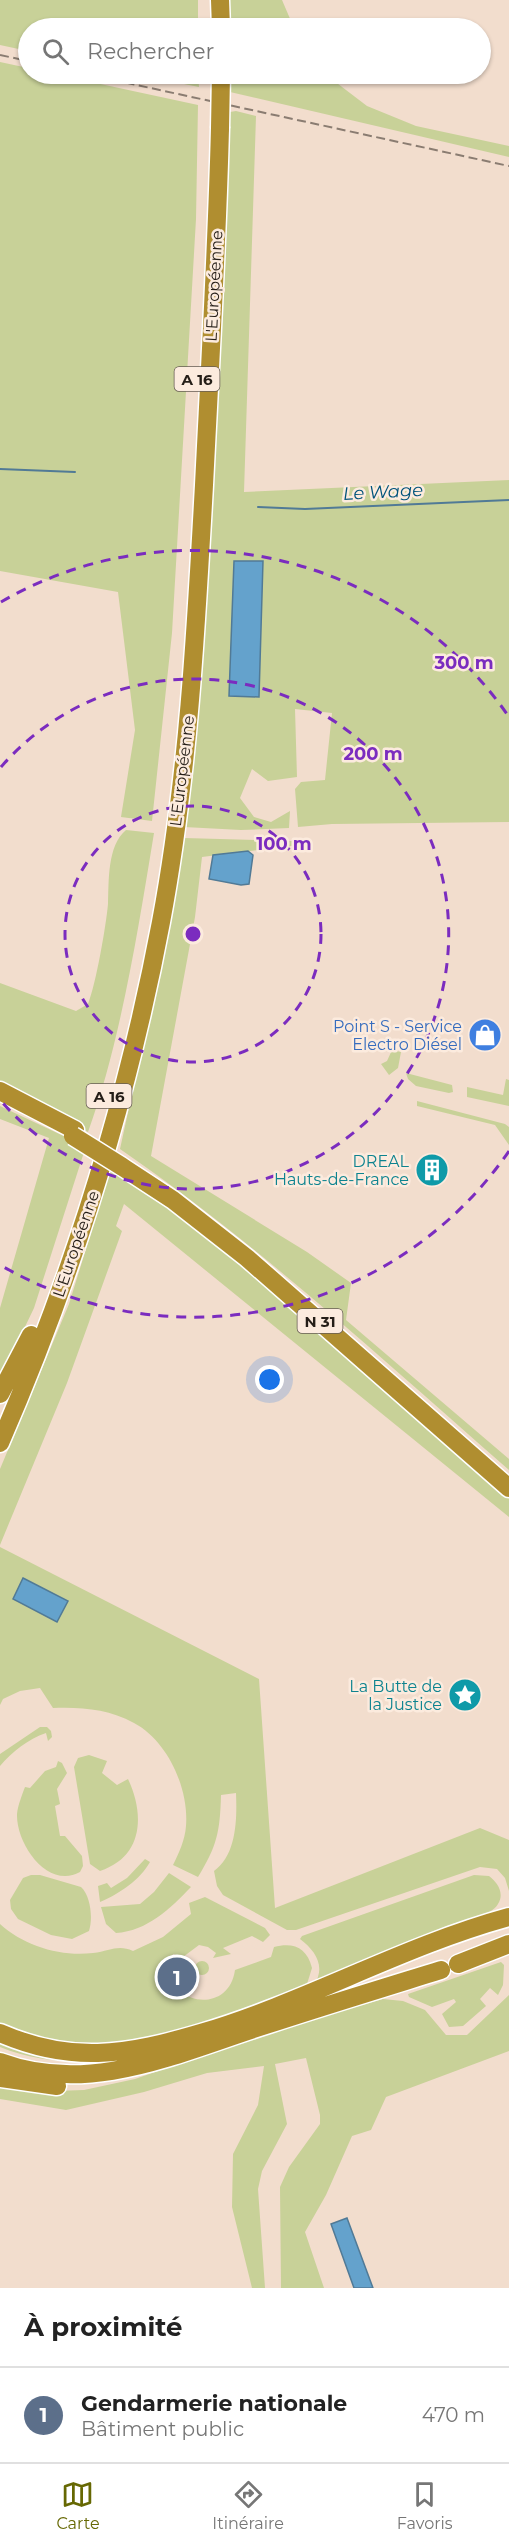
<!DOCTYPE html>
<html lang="fr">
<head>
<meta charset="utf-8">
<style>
  body { margin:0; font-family:Montserrat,sans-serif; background:#f2f2f2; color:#222 }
  .you { position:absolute; left:270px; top:1380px; width:21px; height:21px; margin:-15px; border:4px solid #fff; border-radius:50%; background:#1a73e8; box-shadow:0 0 0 9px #1a73e833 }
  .badge { display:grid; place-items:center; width:39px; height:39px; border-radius:50%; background:#666803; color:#fff; font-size:20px; font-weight:700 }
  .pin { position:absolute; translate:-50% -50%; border:3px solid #fff; box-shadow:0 2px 6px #0006 }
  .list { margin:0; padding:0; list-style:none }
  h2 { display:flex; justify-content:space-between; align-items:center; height:78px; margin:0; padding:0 24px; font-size:26px }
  h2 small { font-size:20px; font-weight:400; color:#767676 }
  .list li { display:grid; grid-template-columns:39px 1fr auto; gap:18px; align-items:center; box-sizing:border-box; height:96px; padding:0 24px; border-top:2px solid #e0e0e0 }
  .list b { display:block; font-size:22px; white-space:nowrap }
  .list p { margin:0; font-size:20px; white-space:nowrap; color:#767676 }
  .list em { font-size:20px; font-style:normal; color:#767676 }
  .icon { flex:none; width:33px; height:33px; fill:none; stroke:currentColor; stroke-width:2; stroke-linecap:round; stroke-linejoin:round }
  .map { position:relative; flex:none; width:509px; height:2288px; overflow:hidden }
  .search { position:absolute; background:#fff; box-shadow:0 2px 4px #0004; left:18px; right:18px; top:18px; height:66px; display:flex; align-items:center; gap:15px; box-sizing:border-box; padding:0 21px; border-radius:33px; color:#767676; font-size:22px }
  .sheet { height:174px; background:#fff }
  nav { display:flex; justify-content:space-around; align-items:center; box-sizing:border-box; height:84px; border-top:2px solid #e0e0e0; background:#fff; font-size:16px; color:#767676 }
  nav a { display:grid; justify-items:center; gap:3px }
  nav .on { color:#666803 }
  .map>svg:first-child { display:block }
</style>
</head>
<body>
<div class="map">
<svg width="509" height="2288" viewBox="0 0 509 2288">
  <rect width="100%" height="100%" fill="#f2ddcd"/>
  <path fill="#c8d198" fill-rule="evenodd" d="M0 0H198V28H28V51L0 45Z
    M229 0H282L294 28H229Z
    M0 62 28 68V74H54L198 105 196 219 172 633 152 821 121 817 135 730 118 592 0 571Z
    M134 74H198L199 87Z
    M230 74H325L367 106 416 126 509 146V157L230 92Z
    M236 111 256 116 244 492 509 480V822L332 824 298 827 295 789 301 782 325 780 332 713 295 709 297 777 268 781 252 769 240 798 254 817 271 822 290 811 289 828 241 830 184 827 198 720 206 598 230 112ZM263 562 259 697 230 696H229Z
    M126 830 154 833C138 930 121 1040 88 1132L0 1084V983L76 1011 88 1004C96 984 106 926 108 904 109 881 107 846 126 830Z
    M184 838 293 841 299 845 202 857 195 917 151 1156 307 1252 351 1283 346 1320 509 1459V1470C383 1360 258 1244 120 1149L169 924Z
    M392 1050 401 1052 398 1068 389 1075 381 1064 387 1061Z
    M406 1073 452 1085 453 1092 449 1093 416 1086 408 1079Z
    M506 1079 509 1080V1106L467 1097V1087L503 1095Z
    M417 1101 505 1124 509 1127V1145L495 1125 417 1106Z
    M0 1106 70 1139 85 1149 34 1308 0 1379V1308L49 1138 0 1119Z
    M111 1168 184 1213 509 1496V1517L124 1204 116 1226 122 1231 67 1383 0 1545V1469L69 1304Z
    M0 1547 259 1679 275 1908 480 1828 509 1840V1891L505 1878 497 1869 480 1867 296 1930H287L223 1895 217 1886 214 1871C237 1855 237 1818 236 1793L221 1795C220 1832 217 1846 198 1877L173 1865C179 1853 185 1840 186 1826 189 1789 168 1741 134 1723 108 1709 82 1707 53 1708L40 1688 20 1691 3 1699 0 1705Z
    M40 1727H47L51 1731 52 1737 48 1741 46 1733C28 1739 12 1752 0 1766V1754Z
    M89 1755 107 1761 102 1773 117 1785 128 1779C145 1815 143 1857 100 1871L90 1864 74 1767 78 1758Z
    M58 1761 62 1763 67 1773 57 1789 60 1804 55 1806 60 1836H65L82 1856 83 1866 80 1872C48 1890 16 1844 17 1814 18 1805 22 1795 25 1787L30 1788 45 1771 56 1767Z
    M145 1859 150 1862C140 1880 119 1894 100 1902L98 1886 107 1883 111 1888 127 1878Z
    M169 1873 191 1887C170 1909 147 1931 116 1933L106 1924 101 1907 140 1904 154 1892Z
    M31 1875H40L81 1887C91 1896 93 1919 89 1931L72 1939 51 1935 18 1919 11 1909 10 1900 23 1878Z
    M474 1875 489 1876C497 1882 505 1893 498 1904 491 1916 465 1920 453 1924 405 1941 360 1964 314 1985 326 1967 316 1951 300 1939L302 1936Z
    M205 1897 265 1928 270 1935 263 1942 252 1936 223 1948 231 1954 213 1958 216 1953 208 1947 199 1945 183 1957 173 1954C155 2002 228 2020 235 1970L271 1957 274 1947C294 1942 307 1948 312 1968L307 1984 301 1989C224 2017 137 2062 53 2043 35 2039 17 2032 0 2026V1924C24 1946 61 1957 93 1953 110 1951 118 1944 133 1951L163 1937 191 1914 189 1903Z
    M195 1968a7 7 0 1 1 14 0a7 7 0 1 1-14 0Z
    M501 1962 504 1965 503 1985 498 1995 490 1988 480 1999 486 2006 463 2026 449 2027 442 2014 456 2002 454 1999 432 2007 409 1997 408 1994Z
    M509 1995V2051L386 2097 371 2130 352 2136 326 2195 305 2232 324 2288H281L280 2187 289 2167 320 2124V2115L306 2058 275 2064 287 2124 262 2171 258 2189 265 2288H252L232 2207 233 2154 258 2105 264 2066 207 2073 144 2092 66 2110 0 2099V2082L54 2091 84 2090 135 2079 275 2030 383 1999 403 2001 425 2010 446 2035H467Z
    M0 2036 81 2057V2062C53 2061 26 2058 0 2047Z"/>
  <path fill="#64a2cc" stroke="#517a96" stroke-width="1.5" d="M234 561H263L259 697 229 696Z
    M248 851 253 855 249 884 241 885 209 879 213 855Z
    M23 1578 68 1601 57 1622 13 1599Z
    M347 2218 373 2288H354L331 2224Z"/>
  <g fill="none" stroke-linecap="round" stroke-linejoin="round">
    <path stroke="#517a96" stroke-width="2" d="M0 469 75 472
      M258 507 305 509 509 500"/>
    <g stroke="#fff" stroke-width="21">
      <path id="highway" d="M220 0 221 28
        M0 1091 75 1130
        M121 1166 173 1200 247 1258 509 1488
        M0 1394 31 1335
        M0 1443C73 1275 127 1102 161 922 188 778 196 631 204 485 210 366 217 247 220 128
        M458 1964 509 1944
        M0 2033C30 2046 65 2054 98 2053 133 2052 167 2043 201 2033 306 2002 403 1946 509 1917
        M0 2062C91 2096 180 2052 266 2025 324 2006 383 1988 441 1970
        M0 2078 57 2086"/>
    </g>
    <use href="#highway" stroke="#b08e30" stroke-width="18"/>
    <path stroke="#8a7c71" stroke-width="2" stroke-dasharray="9 4.5" stroke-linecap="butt" d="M0 55 28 61
      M86 74 509 166"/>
    <g stroke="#fff" stroke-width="21" stroke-linecap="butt">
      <path id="highway-bridge" d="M220 128 221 74
        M73 1136 121 1166"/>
    </g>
    <use href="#highway-bridge" stroke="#b08e30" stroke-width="18"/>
  </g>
  <g fill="none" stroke="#7b2cbf" stroke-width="3" stroke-dasharray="10 8">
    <circle cx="193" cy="934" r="128"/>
    <path d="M1 767A255 255 0 1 1 1 1101"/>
    <path d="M509 1151A383 383 0 0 1 2 1266M1 602A383 383 0 0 1 509 717"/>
  </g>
  <defs>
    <g id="shop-disc" transform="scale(1.725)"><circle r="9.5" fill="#3f7fe0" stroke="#fcebde"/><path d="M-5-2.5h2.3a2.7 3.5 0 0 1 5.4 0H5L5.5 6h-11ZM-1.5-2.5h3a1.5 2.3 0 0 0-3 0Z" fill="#fff"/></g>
    <g id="building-disc" transform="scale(1.725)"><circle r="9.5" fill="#0f9aa8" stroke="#fcebde"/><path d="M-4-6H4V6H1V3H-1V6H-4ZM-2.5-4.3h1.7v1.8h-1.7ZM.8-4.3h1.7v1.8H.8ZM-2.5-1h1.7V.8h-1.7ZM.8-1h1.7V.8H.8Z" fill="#fff"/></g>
    <g id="sight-disc" transform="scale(1.725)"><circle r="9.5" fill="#0f9aa8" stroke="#fcebde"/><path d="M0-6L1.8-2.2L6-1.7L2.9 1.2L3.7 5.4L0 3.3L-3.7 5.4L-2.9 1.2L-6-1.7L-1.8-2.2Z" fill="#fff"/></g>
  </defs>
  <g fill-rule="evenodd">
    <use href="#shop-disc" x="485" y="1035"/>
    <use href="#building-disc" x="432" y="1170"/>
    <use href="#sight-disc" x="465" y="1695"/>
  </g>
  <g text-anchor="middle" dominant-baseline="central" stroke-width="5" stroke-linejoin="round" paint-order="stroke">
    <g fill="#fcebde" stroke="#665c53" stroke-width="1.5">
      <rect x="174.5" y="367" width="45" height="24" rx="4.5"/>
      <rect x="86.5" y="1084" width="45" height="24" rx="4.5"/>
      <rect x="297.5" y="1309" width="45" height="24" rx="4.5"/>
    </g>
    <g font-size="15" font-weight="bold" fill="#251e18">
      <text x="197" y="379">A 16</text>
      <text x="109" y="1096">A 16</text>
      <text x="320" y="1321">N 31</text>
    </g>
    <g font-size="16" fill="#251e18" stroke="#fcebde">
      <text transform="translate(214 286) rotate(-87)">L'Européenne</text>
      <text transform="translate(182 771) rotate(-83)">L'Européenne</text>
      <text transform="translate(76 1244) rotate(-71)">L'Européenne</text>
    </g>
    <g font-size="16" fill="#366cbe" stroke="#fcebde" text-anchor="end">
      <text x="462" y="1026">Point S - Service<tspan x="462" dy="18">Electro Diésel</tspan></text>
    </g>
    <g font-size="16" fill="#0d838f" stroke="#fcebde" text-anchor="end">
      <text x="409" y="1161">DREAL<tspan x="409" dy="18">Hauts-de-France</tspan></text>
      <text x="442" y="1686">La Butte de<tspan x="442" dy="18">la Justice</tspan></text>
    </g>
    <g font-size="18" font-style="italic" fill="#00537b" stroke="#fcebde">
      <text transform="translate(383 492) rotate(-3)">Le Wage</text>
    </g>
  </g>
  <circle cx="193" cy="934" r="9" fill="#7b2cbf" stroke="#fcebde" stroke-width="3"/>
  <g font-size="18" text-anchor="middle" font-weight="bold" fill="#7b2cbf" stroke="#fcebde" stroke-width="5" stroke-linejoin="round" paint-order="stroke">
    <text x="464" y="669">300 m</text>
    <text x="373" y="760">200 m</text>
    <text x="284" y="850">100 m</text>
  </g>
</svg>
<div class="you"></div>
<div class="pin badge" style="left:177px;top:1977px;background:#5c6f8a">1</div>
<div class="search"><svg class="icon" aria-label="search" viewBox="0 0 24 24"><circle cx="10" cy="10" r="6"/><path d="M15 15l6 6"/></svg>Rechercher</div>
</div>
<section class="sheet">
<h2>À proximité<small></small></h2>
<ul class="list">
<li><span class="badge" style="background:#5c6f8a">1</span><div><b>Gendarmerie nationale</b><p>Bâtiment public</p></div><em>470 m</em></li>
</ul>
</section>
<nav>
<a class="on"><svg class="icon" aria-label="map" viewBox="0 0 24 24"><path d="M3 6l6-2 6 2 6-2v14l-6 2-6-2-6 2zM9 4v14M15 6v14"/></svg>Carte</a>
<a><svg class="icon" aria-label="directions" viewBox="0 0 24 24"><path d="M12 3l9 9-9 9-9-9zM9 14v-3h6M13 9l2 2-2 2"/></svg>Itinéraire</a>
<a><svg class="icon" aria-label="saved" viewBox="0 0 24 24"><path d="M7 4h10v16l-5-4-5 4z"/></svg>Favoris</a>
</nav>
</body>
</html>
